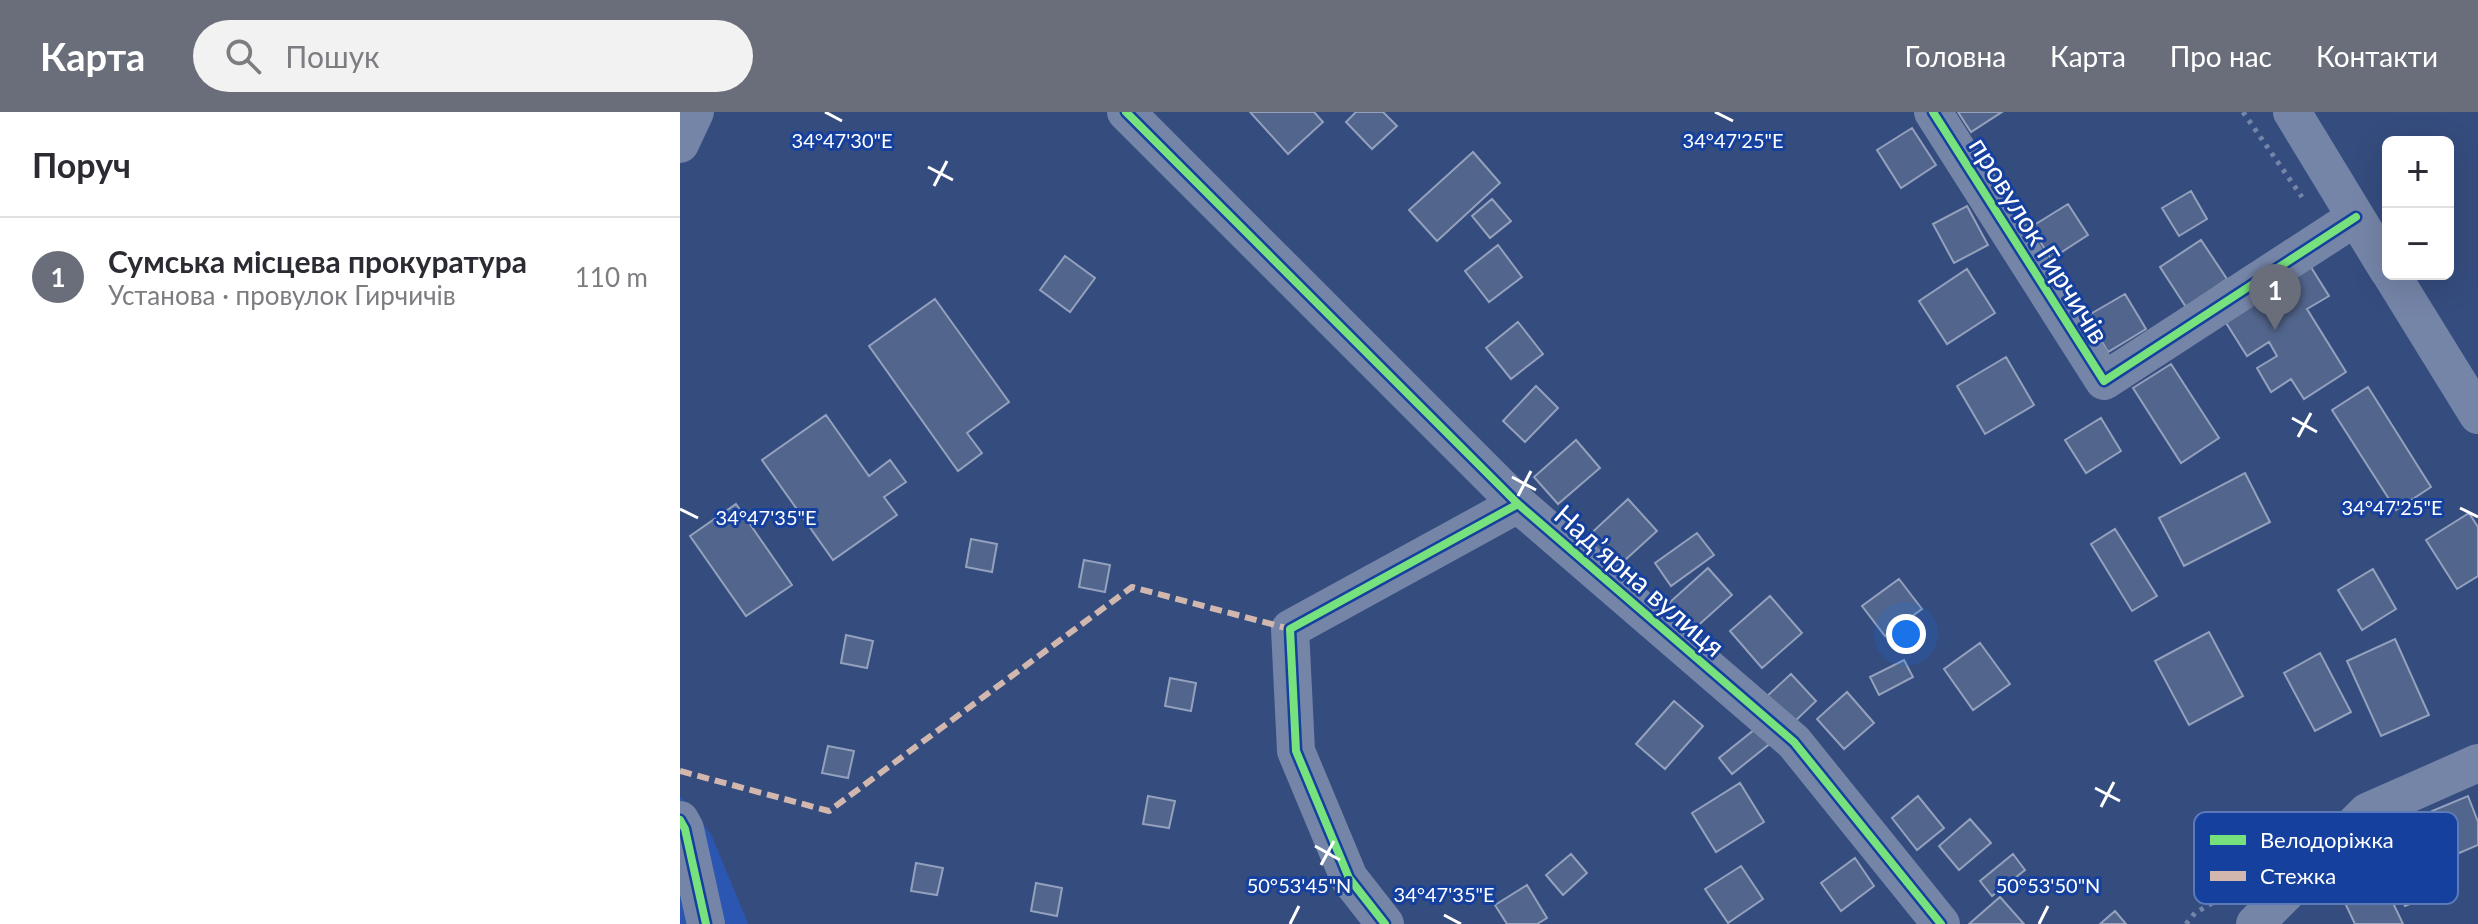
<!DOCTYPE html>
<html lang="uk">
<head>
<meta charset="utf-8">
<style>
  body { margin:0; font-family:Lato,sans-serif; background:#f2f2f3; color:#2b2b33 }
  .controls { position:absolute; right:24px; top:24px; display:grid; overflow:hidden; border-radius:12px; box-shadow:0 8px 32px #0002 }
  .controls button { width:72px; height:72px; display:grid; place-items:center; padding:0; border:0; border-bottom:2px solid #e1e1e2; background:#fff; color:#2b2b33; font:40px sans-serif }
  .you { position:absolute; left:1226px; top:522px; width:28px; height:28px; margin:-20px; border:6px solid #fff; border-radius:50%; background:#1a73e8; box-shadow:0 0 0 12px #1a73e833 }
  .badge { display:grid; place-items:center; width:52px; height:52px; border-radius:50%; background:#6a6e7b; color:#fff; font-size:26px; font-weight:700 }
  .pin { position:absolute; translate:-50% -66px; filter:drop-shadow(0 2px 4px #0008) }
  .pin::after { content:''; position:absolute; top:42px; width:28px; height:24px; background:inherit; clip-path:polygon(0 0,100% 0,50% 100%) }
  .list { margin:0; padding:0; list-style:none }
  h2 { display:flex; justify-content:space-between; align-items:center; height:104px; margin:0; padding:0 32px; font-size:34px }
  h2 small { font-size:26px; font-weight:400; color:#7c7c81 }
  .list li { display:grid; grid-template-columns:52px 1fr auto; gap:24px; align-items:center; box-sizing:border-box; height:120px; padding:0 32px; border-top:2px solid #e1e1e2 }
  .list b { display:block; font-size:30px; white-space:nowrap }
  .list p { margin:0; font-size:26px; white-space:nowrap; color:#7c7c81 }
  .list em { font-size:26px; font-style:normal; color:#7c7c81 }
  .icon { flex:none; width:44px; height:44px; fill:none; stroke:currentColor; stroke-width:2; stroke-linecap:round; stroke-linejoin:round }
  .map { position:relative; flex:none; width:1798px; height:812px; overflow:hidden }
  header { display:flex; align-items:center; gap:48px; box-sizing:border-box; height:112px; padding:0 40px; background:#6a6e7b; color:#fff }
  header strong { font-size:38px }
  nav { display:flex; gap:44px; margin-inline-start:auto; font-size:28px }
  .search { width:560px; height:72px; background:#f2f2f3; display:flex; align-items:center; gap:20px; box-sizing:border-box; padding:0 28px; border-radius:44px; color:#7c7c81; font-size:30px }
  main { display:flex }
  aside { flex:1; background:#fff }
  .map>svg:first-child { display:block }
</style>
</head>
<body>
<header>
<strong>Карта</strong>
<div class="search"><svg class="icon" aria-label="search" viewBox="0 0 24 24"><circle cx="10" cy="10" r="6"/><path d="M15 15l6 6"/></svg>Пошук</div>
<nav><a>Головна</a><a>Карта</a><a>Про нас</a><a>Контакти</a></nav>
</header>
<main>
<aside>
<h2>Поруч<small></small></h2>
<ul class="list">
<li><span class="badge">1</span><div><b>Сумська місцева прокуратура</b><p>Установа · провулок Гирчичів</p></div><em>110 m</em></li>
</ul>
</aside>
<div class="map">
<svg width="1798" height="812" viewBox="0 0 1798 812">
  <rect width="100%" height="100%" fill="#354c7e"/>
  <path fill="#2b57b3" d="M0 684 31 722 68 812H0Z"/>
  <path fill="#52658c" stroke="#94a1bd" stroke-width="2" d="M570 0H634L643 10 608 42Z
    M676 0H703L717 14 692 37 666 10Z
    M1278 0H1322L1291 20Z
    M1232 16 1256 53 1221 76 1197 38Z
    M793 40 820 71 757 129 729 98Z
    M1511 79 1527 107 1499 124 1482 96Z
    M812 87 831 109 810 126 792 104Z
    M1388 92 1408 123 1371 147 1351 115Z
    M1287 94 1308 133 1274 151 1253 112Z
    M1521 128 1547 167 1506 195 1480 155Z
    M818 133 842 165 809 190 785 159Z
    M385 144 415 166 390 200 360 178Z
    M1629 152 1649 184 1627 197 1666 260 1624 287 1611 267 1591 280 1577 256 1597 244 1589 230 1567 244 1543 206Z
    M1287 157 1315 201 1267 232 1239 189Z
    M1445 182 1466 217 1428 240 1407 204Z
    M255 187 329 290 287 321 302 341 278 359 189 234Z
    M838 210 863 242 831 267 806 236Z
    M1326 245 1354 293 1305 322 1277 274Z
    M1491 252 1539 326 1501 351 1453 276Z
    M856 274 878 296 845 330 823 309Z
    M1688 275 1751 375 1716 398 1652 298Z
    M146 303 189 364 210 348 226 370 204 385 217 403 153 448 82 348Z
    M1421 306 1441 339 1406 361 1385 328Z
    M896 328 920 356 878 392 854 365Z
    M1565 361 1590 410 1504 454 1479 406Z
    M948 387 977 419 934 458 905 427Z
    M56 392 112 473 66 504 10 424Z
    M1789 401 1798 415V464L1777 477 1746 428Z
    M1435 417 1477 484 1452 499 1411 432Z
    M1017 421 1034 443 991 474 975 451Z
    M291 427 317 432 312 460 286 455Z
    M404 448 430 453 425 480 399 475Z
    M1028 456 1052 483 1013 518 989 491Z
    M1693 457 1716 497 1682 518 1658 478Z
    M1219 467 1242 497 1205 524 1182 494Z
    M1090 484 1122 521 1082 556 1050 519Z
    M1529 520 1563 584 1509 613 1475 549Z
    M166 523 193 529 187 556 161 551Z
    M1715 527 1749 603 1701 624 1667 549Z
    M1300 531 1330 572 1293 598 1264 557Z
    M1640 541 1671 600 1635 619 1604 561Z
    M1224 548 1233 565 1199 583 1190 565Z
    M1111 562 1136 589 1110 614 1085 586Z
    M490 566 516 571 511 599 485 594Z
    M1167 580 1194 611 1164 637 1137 607Z
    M994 589 1023 614 985 657 956 632Z
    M1079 614 1092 630 1052 662 1039 646Z
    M148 634 174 639 168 666 142 661Z
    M1060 671 1084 710 1036 740 1012 701Z
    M468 684 495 689 489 716 463 712Z
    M1238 684 1264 716 1237 738 1212 706Z
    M1788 684 1798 710V733L1770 745 1752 699Z
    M1290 707 1311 731 1279 758 1259 734Z
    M1745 731 1764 779 1725 794 1706 746Z
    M891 742 907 761 883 783 866 763Z
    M1333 742 1345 758 1312 784 1300 769Z
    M1175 746 1194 774 1161 799 1141 771Z
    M236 751 263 756 257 783 231 779Z
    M1061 754 1083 787 1048 811 1025 777Z
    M356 771 382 776 377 804 351 799Z
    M1704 772 1723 812H1675L1665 791Z
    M847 773 867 806 857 812H827L815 793Z
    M1320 785 1344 812H1289Z
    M1435 799 1446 812H1420Z"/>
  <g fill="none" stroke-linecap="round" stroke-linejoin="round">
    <path stroke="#7585a8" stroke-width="5" stroke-dasharray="4 6" stroke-linecap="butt" d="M1563 0 1622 85
      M1506 812 1515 801 1565 772"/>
    <path stroke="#7585a8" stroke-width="38" d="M446 0 838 392 1114 630 1261 812
      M1253 0 1424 269 1676 105
      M1612 0 1708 158
      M0 32 15 0
      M1711 162 1798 303
      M0 708 5 717 26 812
      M705 812 669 766 616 639 610 517 838 392
      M1575 812 1687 700 1798 651"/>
    <path stroke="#d1b7ad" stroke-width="6" stroke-dasharray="12 6" stroke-linecap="butt" d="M0 659 149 699 452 475 610 517"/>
    <g stroke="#16409d" stroke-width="13">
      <path id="cycleway" d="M446 0 838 392 1114 630 1261 812
        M1253 0 1424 269 1676 105
        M0 708 5 717 26 812
        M705 812 669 766 616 639 610 517 838 392"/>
    </g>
    <use href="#cycleway" stroke="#77e17e" stroke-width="8"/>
  </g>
  <path fill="none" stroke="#fff" stroke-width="3" d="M145 0 162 9M1035 0 1053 9M248 55 273 68M254 74 267 49M1612 306 1637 320M1618 325 1631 301M832 365 856 378M838 384 851 359M1780 396 1798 405M0 397 18 406M1415 676 1440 689M1421 695 1434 670M635 734 660 748M641 753 654 729M764 803 781 812M610 812 619 794M1359 812 1368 794"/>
  <g text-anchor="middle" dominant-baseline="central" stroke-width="6" stroke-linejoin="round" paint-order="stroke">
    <g font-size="28" fill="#fff" stroke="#16409d">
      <text transform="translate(1360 128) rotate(58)">провулок Гирчичів</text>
      <text transform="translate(960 468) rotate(41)">Надʼярна вулиця</text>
    </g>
  </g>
  <rect x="1514" y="700" width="264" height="92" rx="12" fill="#16409d" stroke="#5c79ba" stroke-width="2"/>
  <rect x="1530" y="723" width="36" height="10" fill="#77e17e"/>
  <rect x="1530" y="759" width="36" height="10" fill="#d1b7ad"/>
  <g font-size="22" fill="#fff">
    <text x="1580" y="736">Велодоріжка</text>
    <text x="1580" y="772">Стежка</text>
  </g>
  <g font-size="20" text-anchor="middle" fill="#fff" stroke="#16409d" stroke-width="6" stroke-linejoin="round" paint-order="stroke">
    <text x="162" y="36">34°47'30"E</text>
    <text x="1053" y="36">34°47'25"E</text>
    <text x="1712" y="403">34°47'25"E</text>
    <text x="86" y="413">34°47'35"E</text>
    <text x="619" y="781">50°53'45"N</text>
    <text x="1368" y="781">50°53'50"N</text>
    <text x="764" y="790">34°47'35"E</text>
  </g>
</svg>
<div class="controls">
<button>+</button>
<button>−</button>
</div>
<div class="you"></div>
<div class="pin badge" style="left:1595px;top:218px">1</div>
</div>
</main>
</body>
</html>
